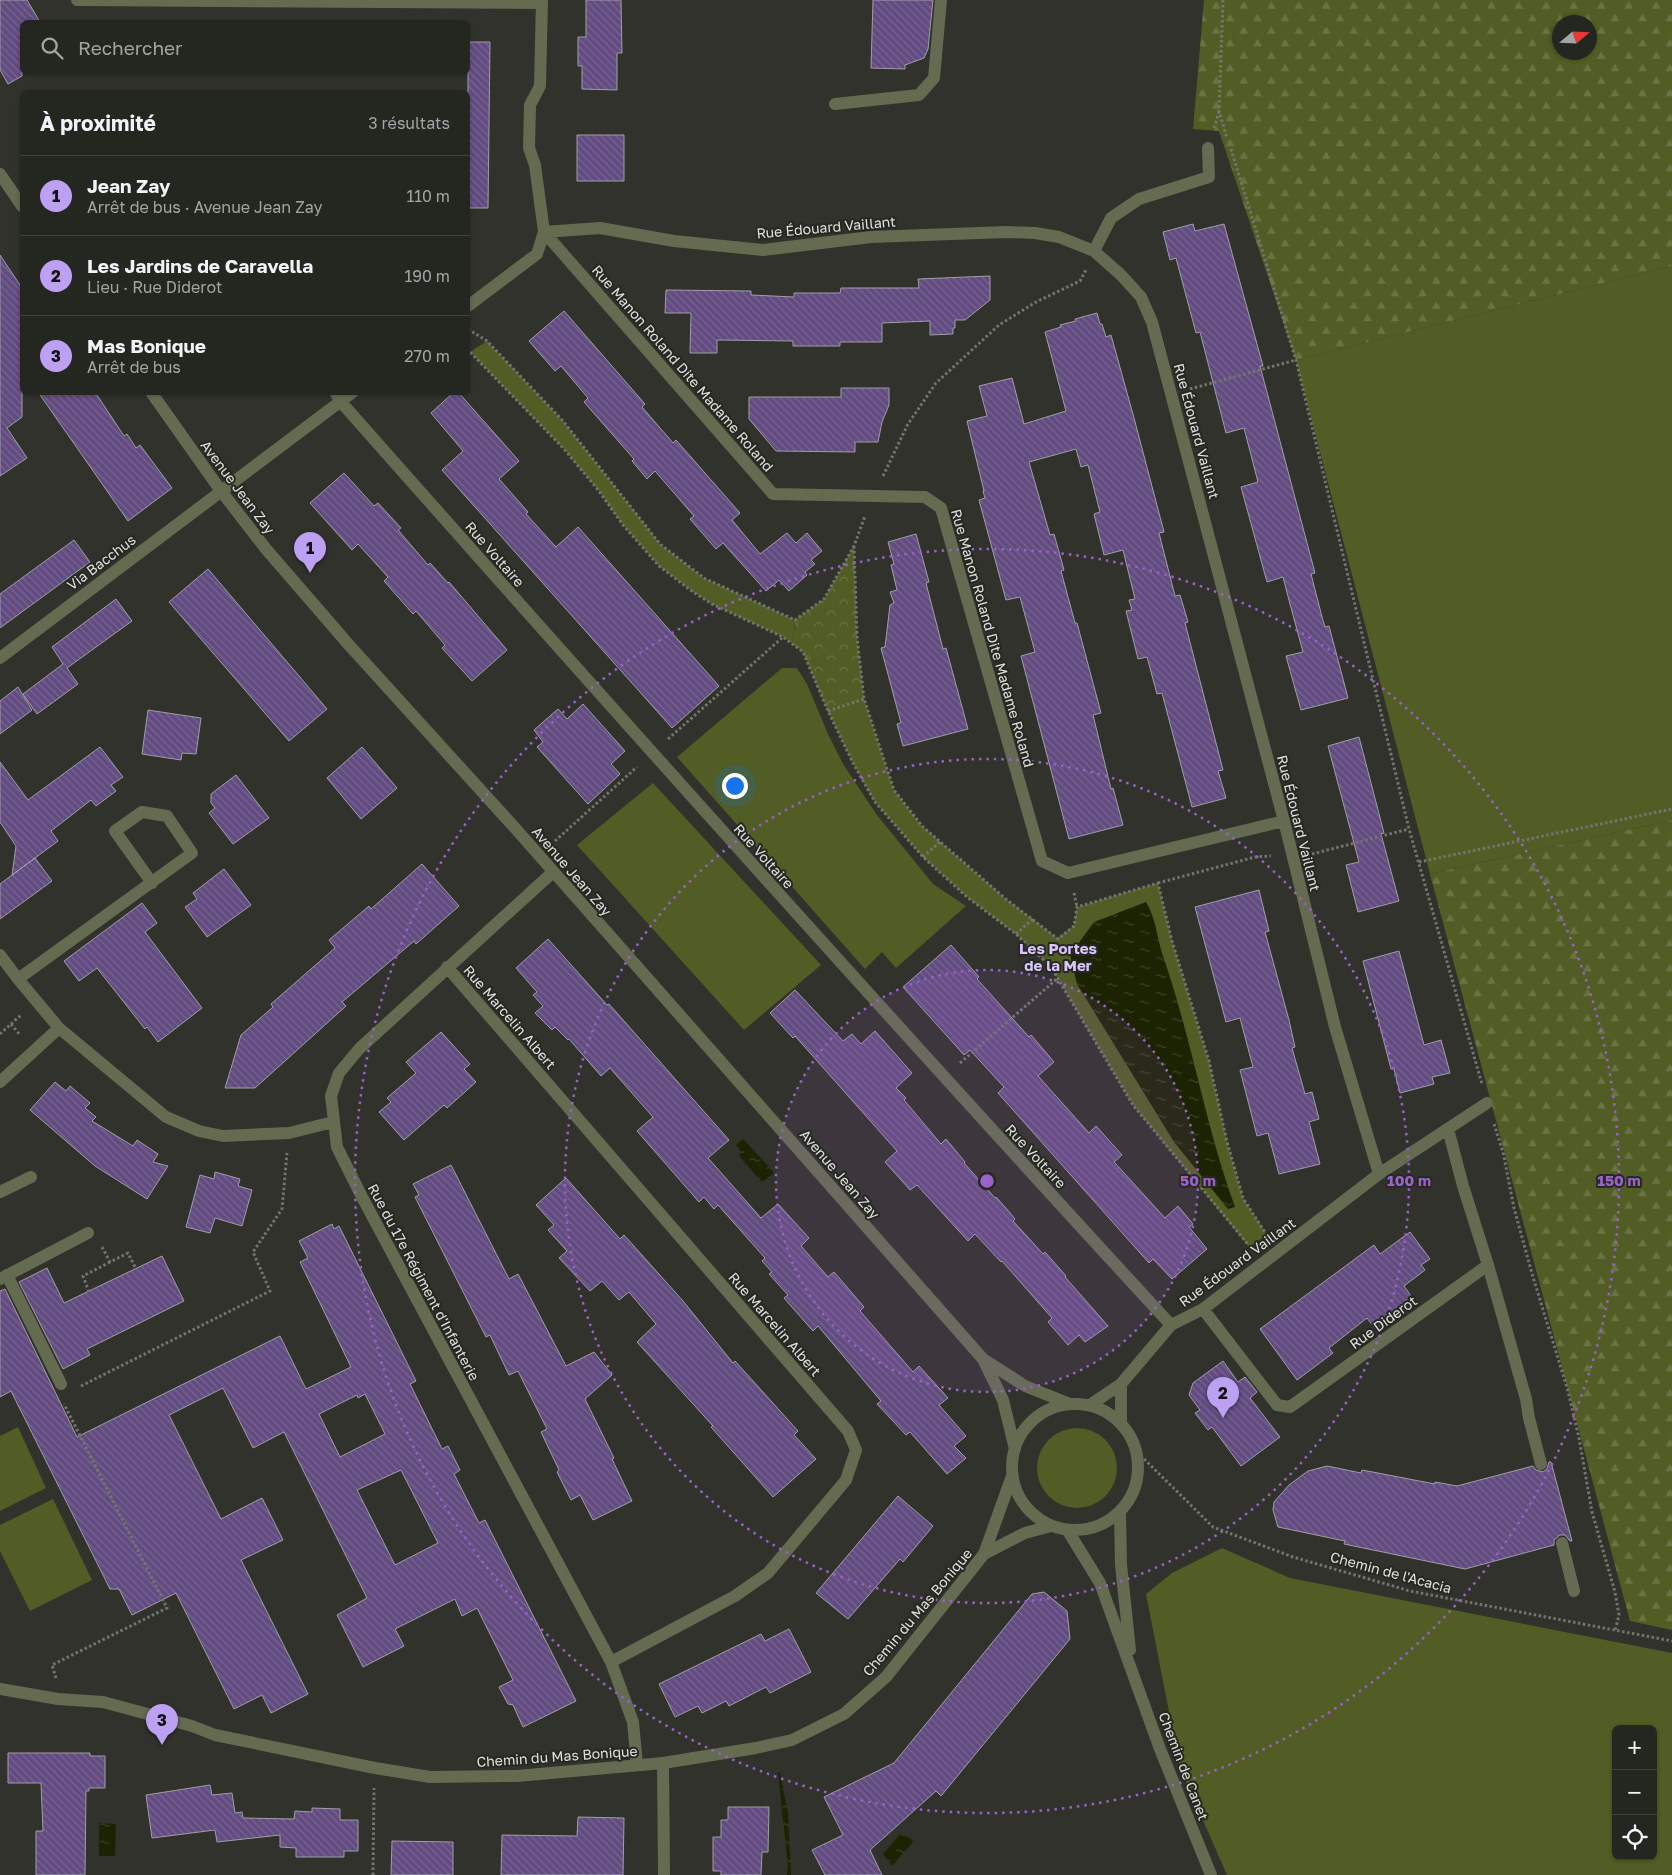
<!DOCTYPE html>
<html lang="fr">
<head>
<meta charset="utf-8">
<style>
  body { margin:0; font-family:"Golos Text",sans-serif; background:#2c2e29; color:#f1f3f6 }
  .controls { position:absolute; right:15px; bottom:15px; display:grid; overflow:hidden; border-radius:8px; box-shadow:0 1px 4px #0004 }
  .controls button { width:45px; height:45px; display:grid; place-items:center; padding:0; border:0; border-bottom:1px solid #41433e; background:#242620; color:#f1f3f6; font:25px sans-serif }
  .compass { position:absolute; left:1552px; top:15px; width:45px; height:45px; border-radius:50%; background:#242620; box-shadow:0 1px 4px #0004; rotate:71deg }
  .you { position:absolute; left:734px; top:785px; width:18px; height:18px; margin:-12px; border:4px solid #fff; border-radius:50%; background:#1a73e8; box-shadow:0 0 0 8px #1a73e833 }
  .badge { display:grid; place-items:center; width:32px; height:32px; border-radius:50%; background:#bca0f2; color:#111; font-size:16px; font-weight:700 }
  .pin { position:absolute; translate:-50% -41px; filter:drop-shadow(0 1px 2px #0008) }
  .pin::after { content:''; position:absolute; top:26px; width:18px; height:15px; background:inherit; clip-path:polygon(0 0,100% 0,50% 100%) }
  .list { margin:0; padding:0; list-style:none }
  h2 { display:flex; justify-content:space-between; align-items:center; height:65px; margin:0; padding:0 20px; font-size:21px }
  h2 small { font-size:16px; font-weight:400; color:#a3a5a5 }
  .list li { display:grid; grid-template-columns:32px 1fr auto; gap:15px; align-items:center; box-sizing:border-box; height:80px; padding:0 20px; border-top:1px solid #41433e }
  .list b { display:block; font-size:19px; white-space:nowrap }
  .list p { margin:0; font-size:16px; white-space:nowrap; color:#a3a5a5 }
  .list em { font-size:16px; font-style:normal; color:#a3a5a5 }
  .icon { flex:none; width:28px; height:28px; fill:none; stroke:currentColor; stroke-width:2; stroke-linecap:round; stroke-linejoin:round }
  .map { position:relative; flex:none; width:1672px; height:1875px; overflow:hidden }
  .search { position:absolute; background:#242620; box-shadow:0 1px 4px #0004; left:20px; top:20px; width:450px; height:55px; display:flex; align-items:center; gap:12px; box-sizing:border-box; padding:0 18px; border-radius:8px; color:#a3a5a5; font-size:19px }
  .panel { position:absolute; background:#242620; box-shadow:0 1px 4px #0004; left:20px; top:90px; width:450px; height:305px; border-radius:8px }
  .map>svg:first-child { display:block }
</style>
</head>
<body>
<div class="map">
<svg width="1672" height="1875" viewBox="0 0 1672 1875">
  <defs>
    <pattern id="forest-firs" width="22" height="20" patternUnits="userSpaceOnUse" patternTransform="scale(1.25)"><rect width="22" height="20" fill="#515d24"/><path d="M5 1l3.5 6h-7zM16 11l3.5 6h-7z" fill="#6a7443"/></pattern>
    <pattern id="park-crowns" width="20" height="18" patternUnits="userSpaceOnUse" patternTransform="scale(1.25)"><rect width="20" height="18" fill="#515d24"/><path d="M2 6a3 3 0 1 1 6 0M12 15a3 3 0 1 1 6 0" fill="none" stroke="#6a7443"/></pattern>
    <pattern id="water-ripples" width="26" height="14" patternUnits="userSpaceOnUse" patternTransform="scale(1.25)"><rect width="26" height="14" fill="#1c2303"/><path d="M2 4q2-2 4 0t4 0M15 11q2-2 4 0t4 0" fill="none" stroke="#3d4327"/></pattern>
    <pattern id="building-back-hatch" width="6" height="6" patternUnits="userSpaceOnUse" patternTransform="scale(1.25)"><rect width="6" height="6" fill="#614b80"/><path d="M-1 5l2 2M0 0l6 6M5-1l2 2" fill="none" stroke="#776591"/></pattern>
  </defs>
  <rect width="100%" height="100%" fill="#30322b"/>
  <path fill="#515d24" fill-rule="evenodd" d="M1672 266V820L1430 874 1296 360Z
    M487 341 563 421 660 544 704 578 795 620 793 644 783 637 712 604 693 592 659 566 623 525 599 491 564 449 470 352Z
    M782 668H797L807 684 828 734 843 764 877 815 933 884 966 906 896 968 882 952 865 969 677 757Z
    M864 699 894 790 922 826 1007 900 1057 938 1074 926 1077 907 1158 883 1172 941 1209 1061 1227 1142 1243 1198 1267 1235 1249 1247 1133 1105 1051 967 1016 934 967 897 923 857 875 802 853 763 828 711Z
    M653 783 821 965 744 1030 577 845Z
    M18 1427 46 1488 0 1511V1436Z
    M1037 1468a40 40 0 1 1 80 0a40 40 0 1 1-80 0Z
    M53 1499 92 1580 30 1611 0 1551V1525Z
    M1222 1548 1290 1578 1672 1653V1875H1227L1180 1768 1146 1594 1172 1573ZM1616 1729H1653V1856H1616Z"/>
  <path fill="url(#forest-firs)" fill-rule="evenodd" d="M1204 0H1672V266L1296 360 1219 131 1193 129ZM1560 22H1590V52H1560Z
    M1672 820V1630L1630 1621 1430 874Z"/>
  <path fill="url(#park-crowns)" d="M854 546 857 637 864 699 828 711 803 652 793 644 795 620 824 599Z"/>
  <path fill="url(#water-ripples)" d="M1146 902C1156 918 1157 938 1163 956 1192 1039 1205 1125 1235 1207L1228 1209 1174 1142 1077 984 1070 955 1094 922Z
    M743 1139 773 1171V1174L762 1182 739 1156 741 1152 736 1145Z
    M780 1772 788 1814 791 1875H787L788 1867 778 1773Z
    M99 1823 116 1824 115 1856H99Z
    M901 1833 914 1841 892 1866 883 1854Z"/>
  <path fill="url(#building-back-hatch)" stroke="#a19ea6" fill-rule="evenodd" d="M0 0H27L40 22H22V76L8 84 0 70Z
    M586 0H621L622 53H617V90L582 89V66H578V37H586Z
    M873 0H933L928 49 924 58 905 65V69L871 68Z
    M468 42H490L488 208H468Z
    M577 135H624V181H577Z
    M1193 224 1195 231 1224 224 1263 366H1260L1315 573 1311 574 1322 617 1325 627 1329 626 1348 698 1301 710 1286 656 1303 652 1290 604 1283 577 1267 582 1241 487 1258 482 1244 428 1226 433 1200 332 1196 333 1176 258 1170 260 1163 232Z
    M0 255 22 288V417L7 428 27 458 0 476Z
    M990 276V300L965 320H955V328H953V334L930 335V321L882 323V342H840V346H793V341L717 340V353H690L691 313H665L666 290 751 291V295L794 297V293H840L841 288H919L918 279Z
    M564 311 645 404 642 407 673 443 676 440 740 513 732 520 760 554 787 533 796 543 807 533 822 551 811 560 815 564 805 572 807 575 789 591 779 580 766 591 723 543 716 549 690 519 694 516 655 471 647 479 632 461 634 459 584 402 588 398 561 366 555 371 529 341Z
    M1097 313 1100 324H1102L1106 337 1111 335 1134 418 1164 532 1159 533 1175 596 1180 595 1188 622 1185 623 1223 770 1218 771 1226 798 1192 807 1162 693 1157 694 1147 657 1138 659 1126 611 1132 610 1129 600 1135 599 1123 550 1104 555 1094 514 1100 512 1088 465 1081 467 1076 449 1029 462 1050 535 1054 534 1064 570 1061 571 1075 623H1077L1101 713 1093 715 1111 789 1113 788 1123 825 1069 839 1021 656 1035 652 1020 597 1006 600 979 500 985 498 983 491H984L967 421 987 416 979 386 1012 378 1024 424 1066 411 1045 332 1061 327 1060 325 1076 321 1075 319Z
    M841 388H889V405L882 422 878 442H855V452L776 451 749 419V397H841Z
    M38 392H95L124 436 127 434 136 448 140 445 172 488 128 521Z
    M454 392H458L519 461 499 479 528 512 526 514 556 547 578 527 719 686 672 728 442 470 463 451 431 413Z
    M344 473 374 506 378 503 401 528 398 530 428 565 430 563 448 583 449 582 507 650 472 681 442 648 445 645 416 611 413 614 384 581 388 577 358 544 352 550 310 503Z
    M916 534 929 582 926 583 943 649 946 648 968 729 903 746 897 724 901 723 881 648 885 647 890 605 894 603 890 592 897 590 891 565 894 564 888 542Z
    M74 540 90 562 0 628V594Z
    M208 569 327 709 289 741 169 602Z
    M116 599 132 621 67 668 78 684 37 714 23 694 63 664 52 647Z
    M18 687 32 710 0 734V701Z
    M583 704 625 751 611 764 620 774 588 804 537 747 543 742 534 730 558 709 567 719Z
    M148 710 201 718 196 754 182 753 181 760 142 754Z
    M1359 737 1384 833 1381 834 1399 901 1358 912 1346 865 1359 862 1328 746Z
    M100 747 123 777 111 785 116 791 96 806 91 800 51 831 58 841 12 875 16 846 0 822V762L28 800Z
    M362 747 397 788 361 819 327 778Z
    M236 775 269 818 233 844 209 813 215 808 211 803V794Z
    M35 858 52 881 0 919V884Z
    M422 864 459 906 416 944 414 941 342 1002 346 1006 255 1088H225L241 1035 273 1007 271 1004 335 948 329 940 369 906 371 909Z
    M224 869 251 905 207 937 185 907 197 899 193 893Z
    M1259 890 1269 931 1265 932 1289 1020 1295 1047 1292 1048 1305 1094 1312 1092 1319 1119 1309 1122 1320 1164 1279 1174 1268 1133 1257 1136 1240 1070 1253 1067 1240 1018 1226 1022 1195 907Z
    M142 903 157 923 145 932 202 1008 158 1042 147 1027 145 1029 97 968 79 981 64 961Z
    M548 939 607 1005 609 1004 729 1140 708 1158 761 1218 778 1204 809 1238 801 1246 828 1277 834 1272 864 1307 860 1311 913 1372 919 1366 948 1398 939 1405 966 1436 954 1446 966 1458 947 1474 910 1432 906 1435 877 1404 881 1401 818 1326 813 1331 784 1298 788 1295 769 1274 772 1272 762 1261 765 1258 718 1205 714 1209 704 1197 699 1202 637 1131 653 1117 610 1068 601 1076 569 1039 568 1040 555 1027 552 1030 535 1013 543 1006 533 995 537 992 516 968Z
    M951 945 979 977 977 979 1029 1037 1031 1035 1054 1062 1038 1076 1089 1133 1096 1126 1122 1155 1114 1162 1165 1218 1178 1206 1193 1224 1189 1227 1207 1249 1172 1279 1153 1259 1149 1263 998 1093 1004 1087 970 1050 964 1055 903 987Z
    M1399 951 1424 1045 1441 1040 1450 1073 1432 1077 1434 1084 1400 1093 1394 1069H1391L1363 961Z
    M795 990 843 1041 852 1034 861 1044 875 1031 912 1073 896 1088 906 1098 904 1100 941 1144 946 1139 965 1162 964 1163 995 1198 996 1197 1005 1207 1015 1219 1013 1221 1043 1254 1045 1252 1066 1276 1065 1277 1108 1326 1085 1342 1079 1335 1068 1345 1048 1322 1052 1318 1002 1261 1001 1262 975 1234 968 1241 917 1185 910 1190 885 1162 897 1151 795 1036 793 1038 770 1013Z
    M441 1032 470 1064 464 1069 476 1082 447 1108 444 1105 404 1140 379 1112 391 1102 387 1098 416 1073 406 1062Z
    M55 1082 66 1091 70 1086 90 1103 85 1108 96 1117 92 1121 133 1146 137 1140 158 1154 153 1162 168 1166 147 1199 95 1166 30 1110Z
    M451 1165 509 1279 518 1274 566 1366 594 1352 612 1375 585 1399 614 1458 612 1459 632 1501 593 1520 580 1495 571 1500 557 1472 559 1470 541 1432 547 1429 518 1371 509 1375 490 1335 486 1337 415 1197 419 1195 413 1184Z
    M215 1172 240 1179 238 1186 252 1190 242 1226 215 1218 210 1233 186 1227 200 1175 214 1179Z
    M566 1178 620 1239 624 1235 683 1301 733 1363 735 1361 798 1431 794 1435 816 1459 773 1497 711 1427 713 1426 637 1342 656 1324 629 1292 619 1300 602 1281 590 1291 559 1258 567 1251 548 1230 554 1225 536 1205Z
    M332 1224 334 1229 339 1226 416 1381 410 1384 442 1449 448 1446 460 1470 454 1474 479 1523 485 1520 576 1701 523 1727 513 1705 508 1704 499 1687 513 1680 477 1608 462 1616 455 1599 395 1629 404 1646 363 1667 337 1615 367 1598 284 1432 253 1448 223 1388 169 1415 221 1519 262 1498 283 1540 241 1560 308 1694 271 1713 262 1695 234 1709 176 1593 132 1615 119 1589H110L11 1391 0 1397V1291L5 1289 77 1437 280 1336 306 1389 351 1367 300 1262 308 1258 299 1241ZM365 1394 385 1434 340 1457 319 1414 357 1395 358 1398ZM401 1470 438 1543 395 1565 357 1490Z
    M1410 1232 1430 1259 1421 1265 1425 1270 1404 1286 1416 1303 1377 1331 1367 1318 1329 1348 1333 1353 1297 1380 1260 1329 1374 1245 1380 1254Z
    M162 1256 184 1301 87 1349 90 1355 63 1369 19 1282 47 1268 64 1303Z
    M1223 1361 1238 1382 1245 1377 1257 1392 1250 1398 1280 1437 1241 1466 1212 1427 1208 1430 1195 1413 1200 1410 1189 1395 1193 1383Z
    M1549 1462H1551L1572 1541H1570L1565 1535H1560L1554 1540V1545L1465 1569 1344 1544 1345 1541 1278 1527 1273 1510 1274 1502 1289 1485 1308 1471 1327 1466 1361 1473 1362 1470 1435 1484V1482L1457 1486 1533 1466 1536 1470 1543 1472 1547 1469Z
    M898 1496 933 1526 903 1562 900 1559 848 1619 816 1593Z
    M1044 1592 1067 1611 1070 1639 941 1796 936 1791 870 1850 882 1875H825L812 1850 843 1835 824 1797 894 1763 1032 1594Z
    M789 1629 811 1672 770 1693 766 1687 729 1706 726 1701 702 1713 698 1706 675 1717 659 1684 761 1634 765 1641Z
    M8 1753H90V1756H105V1788H89V1791H86L85 1875H36V1831H43L41 1783H8Z
    M210 1785 212 1795 232 1793 235 1813 242 1812 243 1818 294 1819 295 1811 312 1812V1808L340 1809V1820H358V1851H344V1857H296V1848L280 1847V1835L217 1842 215 1830 152 1838 146 1795Z
    M728 1807H769L768 1852H762L761 1875H721V1871H713V1837H721V1820H728Z
    M578 1817 624 1818 623 1875H501L502 1835 577 1836Z
    M392 1841 453 1842V1875H391Z"/>
  <g fill="none" stroke-linecap="round" stroke-linejoin="round">
    <path stroke="#73756f" stroke-width="3" stroke-dasharray="2.5 2.5" stroke-linecap="butt" d="M1223 0 1219 111 1227 138
      M1214 128 1219 112
      M1231 149 1296 360 1409 829 1482 1084
      M468 329 487 341 563 421 660 544 704 578 795 620 824 599 854 546 865 516
      M468 348 470 352 564 449 599 491 623 525 659 566 693 592 712 604 783 637 803 652 828 711 853 763 875 802 923 857 967 897 1016 934 1051 967 1133 1105 1251 1248
      M1190 389 1296 360
      M883 476 908 424 936 383 999 325 1036 302 1080 281 1086 270
      M854 546 857 637 864 699 894 790 922 826 1007 900 1058 939 1074 926 1077 907 1158 883 1172 941 1209 1061 1227 1142 1243 1198 1266 1234
      M828 711 864 699
      M668 739 783 637
      M555 841 637 767
      M1312 854 1409 829
      M923 857 940 842
      M1419 862 1672 809
      M1158 883 1255 857 1271 856
      M1074 893 1077 907
      M1016 934 1033 919
      M11 1024 21 1015
      M0 1034 11 1024 20 1035
      M960 1063 1058 978
      M1494 1124 1503 1152 1514 1208 1533 1277 1568 1391 1579 1438 1592 1512 1615 1592 1619 1615 1615 1631
      M102 1247 110 1262 128 1253 136 1269
      M89 1292 83 1276 110 1262
      M81 1386 270 1291 253 1252 282 1209 287 1153
      M1137 1452 1213 1527 1293 1557 1410 1591 1672 1641
      M56 1678 52 1665 167 1608 64 1404
      M373 1875 374 1788"/>
    <path stroke="#646b51" stroke-width="12" d="M835 104 919 95 934 78 941 0
      M1094 251 1111 218 1139 199 1209 177 1208 148
      M0 1192 31 1177
      M1488 1265 1526 1399 1529 1418 1541 1464
      M7 1275 61 1384
      M1562 1543 1574 1591"/>
    <path stroke="#646b51" stroke-width="12" d="M77 0 542 3
      M544 232 600 228 674 241 763 250 871 237 1006 232 1035 233 1059 237 1094 251 1121 275 1141 297 1152 322 1284 821 1335 1027 1379 1174 1203 1309 1171 1325 1121 1384 1090 1405
      M544 232 773 494 925 497 941 508 1042 861 1068 873 1284 821
      M468 306 537 254 544 232 535 165 529 148 530 105 540 86 542 0
      M335 392 341 402C615 712 891 1021 1171 1325
      M0 658 353 392
      M553 872 359 1049 339 1073 331 1096 337 1147 362 1197 611 1662 633 1722 637 1765
      M0 955 18 979 59 1028 166 1117 199 1131 223 1136 289 1133 333 1122
      M447 967 848 1431 856 1450 846 1480 768 1573 735 1596 611 1662
      M18 979 192 853 167 816 142 812 115 831 152 883
      M0 1082 59 1028
      M1379 1174 1487 1103
      M0 1279 88 1233
      M1203 1309 1277 1405 1290 1407 1488 1265 1463 1186 1448 1129
      M1121 1423V1384
      M1120 1513 1121 1565 1130 1650
      M1068 1531 1100 1583 1160 1749 1211 1875
      M663 1763 664 1875"/>
    <path stroke="#646b51" stroke-width="12" d="M0 174 22 206
      M151 392 221 491 266 549 349 645 515 828 983 1359 1003 1400 1015 1449
      M983 1359 1025 1386 1070 1404
      M1012 1467a63 63 0 1 1 126 0a63 63 0 1 1-126 0Z
      M984 1554 1025 1533 1051 1526
      M0 1689 58 1699 103 1702 192 1726 215 1735 375 1768 430 1777 517 1776 663 1763 756 1748 792 1740 844 1714 886 1677 984 1554 1012 1476"/>
  </g>
  <circle cx="987" cy="1181" r="211" fill="#9962c8" fill-opacity=".12"/>
  <g fill="none" stroke="#9962c8" stroke-width="2.5" stroke-dasharray="2.5 5">
    <circle cx="987" cy="1181" r="211"/>
    <circle cx="987" cy="1181" r="422"/>
    <circle cx="987" cy="1181" r="632"/>
  </g>
  <g text-anchor="middle" dominant-baseline="central" stroke-width="4" stroke-linejoin="round" paint-order="stroke">
    <g font-size="14" fill="#e0e1dc" stroke="#262822">
      <text transform="translate(826 227) rotate(-5)">Rue Édouard Vaillant</text>
      <text transform="translate(683 368) rotate(49)">Rue Manon Roland Dite Madame Roland</text>
      <text transform="translate(1197 431) rotate(75)">Rue Édouard Vaillant</text>
      <text transform="translate(238 487) rotate(53)">Avenue Jean Zay</text>
      <text transform="translate(495 554) rotate(49)">Rue Voltaire</text>
      <text transform="translate(101 562) rotate(-37)">Via Bacchus</text>
      <text transform="translate(993 638) rotate(74)">Rue Manon Roland Dite Madame Roland</text>
      <text transform="translate(1299 823) rotate(76)">Rue Édouard Vaillant</text>
      <text transform="translate(764 856) rotate(48)">Rue Voltaire</text>
      <text transform="translate(572 871) rotate(49)">Avenue Jean Zay</text>
      <text transform="translate(510 1017) rotate(49)">Rue Marcelin Albert</text>
      <text transform="translate(1036 1156) rotate(47)">Rue Voltaire</text>
      <text transform="translate(840 1174) rotate(49)">Avenue Jean Zay</text>
      <text transform="translate(1237 1262) rotate(-36)">Rue Édouard Vaillant</text>
      <text transform="translate(424 1282) rotate(62)">Rue du 17e Régiment d'Infanterie</text>
      <text transform="translate(1383 1322) rotate(-36)">Rue Diderot</text>
      <text transform="translate(775 1324) rotate(49)">Rue Marcelin Albert</text>
      <text transform="translate(1391 1572) rotate(15)">Chemin de l'Acacia</text>
      <text transform="translate(917 1612) rotate(-50)">Chemin du Mas Bonique</text>
      <text transform="translate(557 1756) rotate(-4)">Chemin du Mas Bonique</text>
      <text transform="translate(1184 1766) rotate(69)">Chemin de Canet</text>
    </g>
    <g font-size="15" font-weight="bold" fill="#dbc6fe" stroke="#262822">
      <text x="1058" y="948">Les Portes<tspan x="1058" dy="17">de la Mer</tspan></text>
    </g>
  </g>
  <circle cx="987" cy="1181" r="8" fill="#9962c8" stroke="#262822" stroke-width="2.5"/>
  <g font-size="15" text-anchor="middle" font-weight="bold" fill="#9962c8" stroke="#262822" stroke-width="4" stroke-linejoin="round" paint-order="stroke">
    <text x="1198" y="1186">50 m</text>
    <text x="1409" y="1186">100 m</text>
    <text x="1619" y="1186">150 m</text>
  </g>
</svg>
<div class="controls">
<button>+</button>
<button>−</button>
<button><svg class="icon" aria-label="locate" viewBox="0 0 24 24"><circle cx="12" cy="12" r="6"/><path d="M12 2v4M12 18v4M2 12h4M18 12h4"/></svg></button>
</div>
<svg class="compass" viewBox="-18 -18 36 36"><path d="M0-13l5 13h-10z" fill="#e53935"/><path d="M0 13l5-13h-10z" fill="#a3a5a5"/></svg>
<div class="you"></div>
<div class="pin badge" style="left:310px;top:573px">1</div>
<div class="pin badge" style="left:1223px;top:1418px">2</div>
<div class="pin badge" style="left:162px;top:1745px">3</div>
<div class="search"><svg class="icon" aria-label="search" viewBox="0 0 24 24"><circle cx="10" cy="10" r="6"/><path d="M15 15l6 6"/></svg>Rechercher</div>
<section class="panel">
<h2>À proximité<small>3 résultats</small></h2>
<ul class="list">
<li><span class="badge">1</span><div><b>Jean Zay</b><p>Arrêt de bus · Avenue Jean Zay</p></div><em>110 m</em></li>
<li><span class="badge">2</span><div><b>Les Jardins de Caravella</b><p>Lieu · Rue Diderot</p></div><em>190 m</em></li>
<li><span class="badge">3</span><div><b>Mas Bonique</b><p>Arrêt de bus</p></div><em>270 m</em></li>
</ul>
</section>
</div>
</body>
</html>
